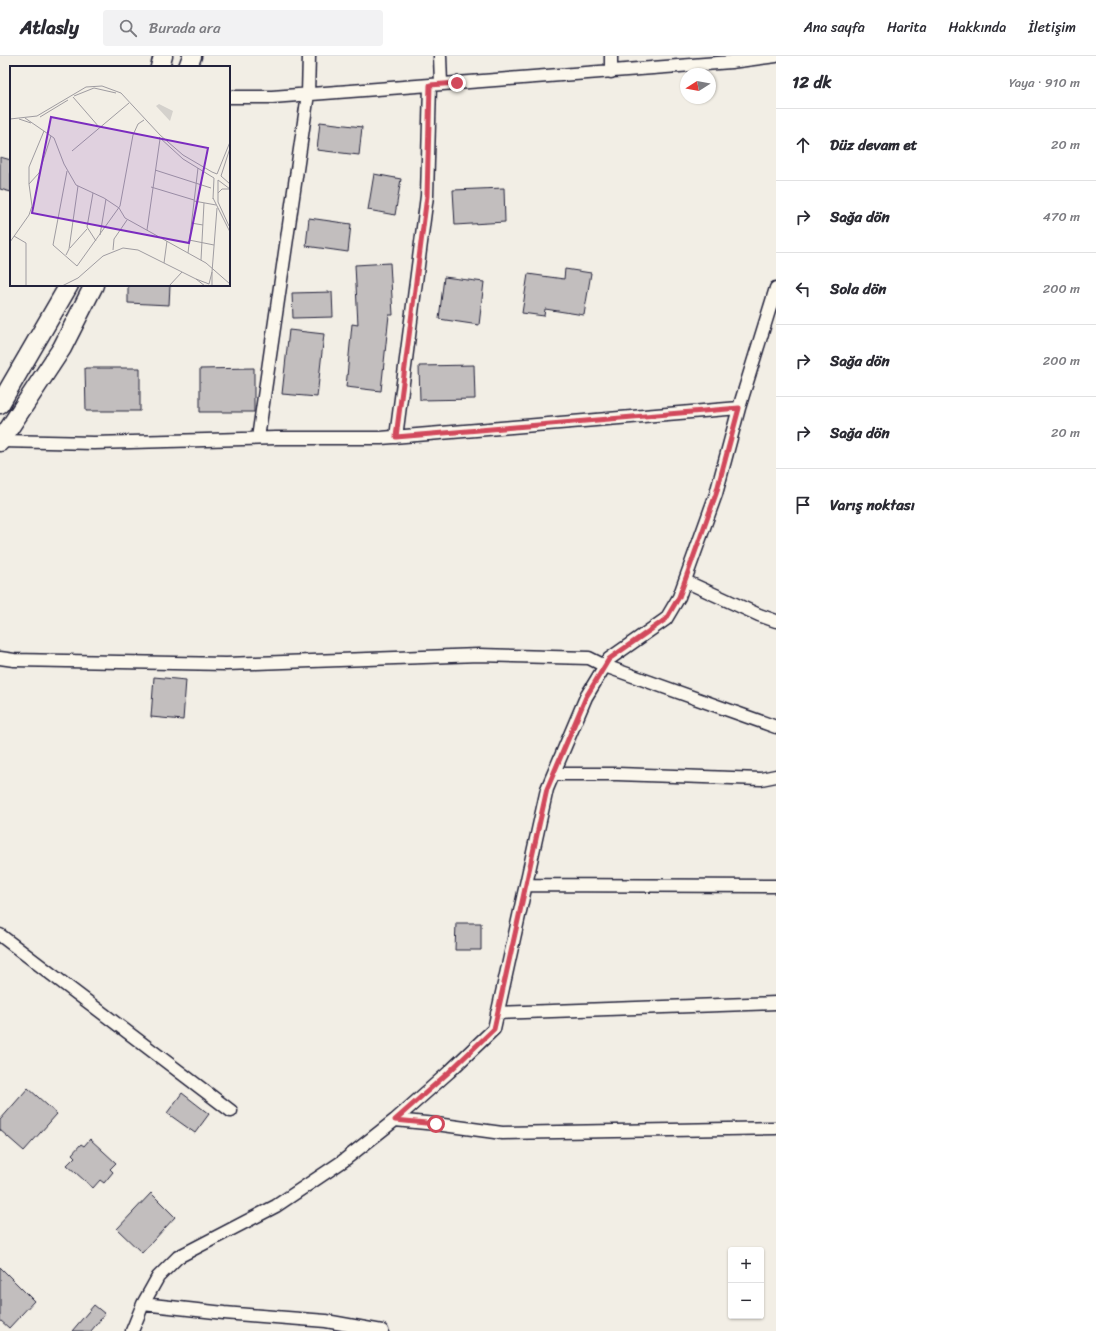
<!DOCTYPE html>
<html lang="tr">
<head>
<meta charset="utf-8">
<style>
  body { margin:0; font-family:Sriracha,sans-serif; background:#f2f2f3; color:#2b2b33 }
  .controls { position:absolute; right:12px; bottom:12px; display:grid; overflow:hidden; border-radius:4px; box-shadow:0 1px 3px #0004 }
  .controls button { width:36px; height:36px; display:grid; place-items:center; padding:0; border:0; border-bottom:1px solid #e1e1e2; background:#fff; color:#2b2b33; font:20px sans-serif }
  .compass { position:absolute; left:680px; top:12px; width:36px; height:36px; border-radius:50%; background:#fff; box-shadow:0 1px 3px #0004; rotate:259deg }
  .stop { position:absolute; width:12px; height:12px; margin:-9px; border:3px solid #d1495b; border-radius:50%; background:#fff }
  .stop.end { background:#d1495b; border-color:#fff; box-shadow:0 1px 4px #0008 }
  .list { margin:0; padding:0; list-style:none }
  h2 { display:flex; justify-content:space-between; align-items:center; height:52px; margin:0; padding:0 16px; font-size:17px }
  h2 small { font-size:13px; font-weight:400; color:#7c7c81 }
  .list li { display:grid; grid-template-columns:26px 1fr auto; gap:12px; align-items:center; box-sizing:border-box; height:72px; padding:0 16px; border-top:1px solid #e1e1e2 }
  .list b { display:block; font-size:15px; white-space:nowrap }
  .list em { font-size:13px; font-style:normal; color:#7c7c81 }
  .icon { flex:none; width:22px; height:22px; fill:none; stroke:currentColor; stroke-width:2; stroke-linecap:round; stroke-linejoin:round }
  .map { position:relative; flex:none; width:776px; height:1275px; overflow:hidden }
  header { display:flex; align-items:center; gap:24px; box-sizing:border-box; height:56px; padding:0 20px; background:#fff; border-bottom:1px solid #e1e1e2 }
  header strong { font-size:19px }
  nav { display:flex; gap:22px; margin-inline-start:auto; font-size:14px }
  .search { width:280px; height:36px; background:#f2f2f3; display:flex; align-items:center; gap:10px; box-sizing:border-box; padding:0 14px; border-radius:4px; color:#7c7c81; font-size:15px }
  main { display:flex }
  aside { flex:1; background:#fff }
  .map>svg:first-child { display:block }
</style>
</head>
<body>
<header>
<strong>Atlasly</strong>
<div class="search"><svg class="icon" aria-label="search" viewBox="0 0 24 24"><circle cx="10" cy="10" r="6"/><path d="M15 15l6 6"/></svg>Burada ara</div>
<nav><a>Ana sayfa</a><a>Harita</a><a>Hakkında</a><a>İletişim</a></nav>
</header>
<main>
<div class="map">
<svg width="776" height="1275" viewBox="0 0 776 1275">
  <rect width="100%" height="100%" fill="#f2eee5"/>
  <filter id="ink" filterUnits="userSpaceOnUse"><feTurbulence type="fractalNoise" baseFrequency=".025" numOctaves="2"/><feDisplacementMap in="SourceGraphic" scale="8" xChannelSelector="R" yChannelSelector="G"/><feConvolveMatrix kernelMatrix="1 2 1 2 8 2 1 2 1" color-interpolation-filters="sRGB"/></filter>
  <g filter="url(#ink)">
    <path fill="#c2bebe" stroke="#22223b" d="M320 66 362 71 359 99 317 94Z
      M0 101 11 104V136L0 133Z
      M374 118 401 123 395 159 368 154Z
      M504 132 505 166 455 169 453 134Z
      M309 162 351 168 348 196 306 190Z
      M390 207 393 259H389L381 335 346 331 352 268 358 269 355 209Z
      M565 213 591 217 584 259 545 253 544 260 522 257 528 218 564 223Z
      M444 221 484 226 479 269 439 263Z
      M128 229H170L169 249 128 247Z
      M332 236 333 261 293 262 292 237Z
      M289 274 324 278 317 341 282 338Z
      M474 309 475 343 420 344 419 310Z
      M85 312H140V355H86Z
      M254 312V356H200V313Z
      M154 621 186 624 183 664 151 661Z
      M456 867H481V894H455Z
      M28 1032 57 1058 24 1095 0 1074V1064Z
      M182 1037 209 1058 195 1077 167 1057Z
      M90 1083 116 1107 110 1113 113 1116 104 1127 100 1124 93 1132 67 1109 75 1101 72 1098 81 1088 84 1090Z
      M151 1137 175 1161 142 1197 117 1173Z
      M0 1211 34 1245 9 1272 0 1264Z
      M94 1249 105 1258 91 1275H72Z"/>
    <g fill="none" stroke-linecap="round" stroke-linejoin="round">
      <g stroke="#22223b" stroke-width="15">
        <path id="minor" d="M440 0 441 28
          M611 16V0
          M229 41H272L731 6 776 0
          M396 381 427 140 430 29
          M258 382 308 38 309 0
          M1 385 94 387 276 382H381L739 352
          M685 525 759 559 776 565
          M0 602 14 604 226 608 479 599 589 602 605 610 776 671
          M554 718H617L761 723 776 720
          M526 829 776 830
          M0 879 231 1055
          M497 957 776 947
          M395 1064 436 1068 502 1077 776 1072
          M143 1248 224 1257 326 1265 382 1275
          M132 1275 143 1248 158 1221 178 1201 276 1150 343 1105 395 1064 449 1016 494 973 547 733 586 641 609 603 666 563 679 541 716 438 739 352 776 232"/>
      </g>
      <g stroke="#22223b" stroke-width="21">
        <path id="highway" d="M160 11 163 0
          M188 11 192 0
          M0 348 69 229
          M0 386 62 292 94 229"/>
      </g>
      <use href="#minor" stroke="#fbf7ec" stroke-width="12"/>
      <use href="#highway" stroke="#fbf7ec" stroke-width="18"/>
    </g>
  </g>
  <g fill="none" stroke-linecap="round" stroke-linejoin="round" filter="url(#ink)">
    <path stroke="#d1495b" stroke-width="5" d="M436 1068 395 1064 449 1016 494 973 547 733 586 641 609 603 666 563 679 541 716 438 739 352 396 381 427 140 430 29 457 27"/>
  </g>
  <g transform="translate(10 10)">
    <rect width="220" height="220" fill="#f2eee5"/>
    <path d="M149 38 163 45 160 55 146 40Z" fill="#d4d1cc"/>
    <path fill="none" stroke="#9f9ca1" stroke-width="1" d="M64 30 84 22 106 27M63 31 89 61M30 51 58 34M15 52 44 72 54 98 66 119 94 132 109 142 115 152 196 197 220 218M0 53 27 50 76 21 92 20 111 27 150 69 173 89 202 106 207 108 220 76M9 53 21 57M149 71 173 93 204 112 203 133M62 85 119 37M145 104 201 122M57 105 43 179 67 200 110 140 123 69 128 58 134 54M211 110 220 118M211 110 220 82M208 114 220 123M208 114V136L219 160M19 118V101L34 65M141 121 184 134M83 127 77 161 86 175M208 127 212 123H220M203 132 220 166M184 135 206 139M181 157 193 159M137 164 150 73M90 169 96 133M4 170 16 177V220M179 174 204 179M0 176 19 149 22 140 19 118 29 107 41 70M60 182 77 163M103 184 104 173 117 154M178 187 188 102M56 189 59 183 68 120M191 194 194 137M154 197 157 175M202 206 207 142M52 220 68 212 93 190 113 182 128 184 186 213M159 220 172 206M195 220 186 213 199 218 202 206V220"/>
    <path fill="#7b2cbf" fill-opacity="0.15" stroke="#7b2cbf" stroke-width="2" d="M41 51 198 82 179 177 22 147Z"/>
    <rect width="220" height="220" fill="none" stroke="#22223b" stroke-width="2"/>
  </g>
</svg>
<div class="controls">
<button>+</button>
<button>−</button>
</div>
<svg class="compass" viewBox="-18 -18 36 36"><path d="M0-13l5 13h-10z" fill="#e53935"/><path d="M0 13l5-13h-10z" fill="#7c7c81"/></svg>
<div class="stop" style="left:436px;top:1068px"></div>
<div class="stop end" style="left:457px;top:27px"></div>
</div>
<aside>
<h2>12 dk<small>Yaya · 910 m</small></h2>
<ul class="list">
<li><svg class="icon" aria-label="ahead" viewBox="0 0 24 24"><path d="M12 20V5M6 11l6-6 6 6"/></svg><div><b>Düz devam et</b></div><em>20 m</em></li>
<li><svg class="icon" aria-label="right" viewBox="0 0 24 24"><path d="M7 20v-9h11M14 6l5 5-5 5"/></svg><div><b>Sağa dön</b></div><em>470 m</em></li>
<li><svg class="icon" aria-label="left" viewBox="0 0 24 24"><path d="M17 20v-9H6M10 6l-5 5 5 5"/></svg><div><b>Sola dön</b></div><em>200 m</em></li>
<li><svg class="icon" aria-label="right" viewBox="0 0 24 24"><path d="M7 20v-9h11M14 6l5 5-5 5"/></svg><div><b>Sağa dön</b></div><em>200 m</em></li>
<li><svg class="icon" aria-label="right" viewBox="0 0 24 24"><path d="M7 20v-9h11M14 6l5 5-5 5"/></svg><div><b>Sağa dön</b></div><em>20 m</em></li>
<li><svg class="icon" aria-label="arrive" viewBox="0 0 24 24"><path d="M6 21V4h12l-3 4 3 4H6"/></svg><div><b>Varış noktası</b></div></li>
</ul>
</aside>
</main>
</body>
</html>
